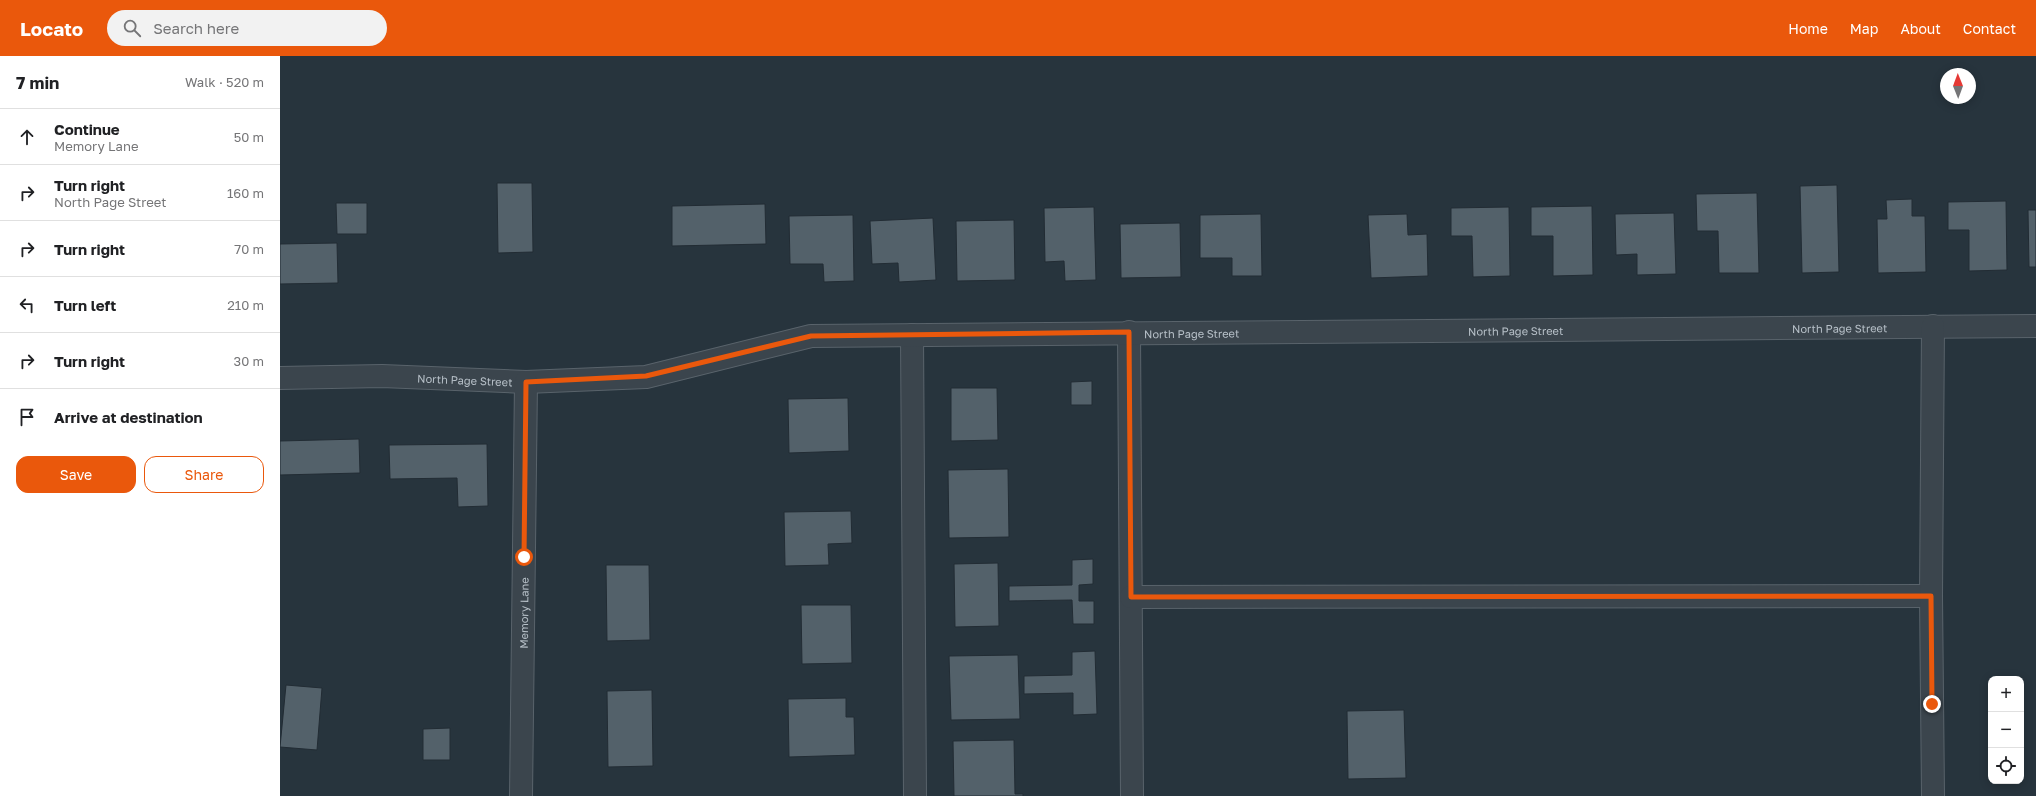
<!DOCTYPE html>
<html lang="en">
<head>
<meta charset="utf-8">
<style>
  body { margin:0; font-family:"Golos Text",sans-serif; background:#f2f2f2; color:#202124 }
  .controls { position:absolute; right:12px; bottom:12px; display:grid; overflow:hidden; border-radius:8px; box-shadow:0 2px 10px #0003 }
  .controls button { width:36px; height:36px; display:grid; place-items:center; padding:0; border:0; border-bottom:1px solid #e0e0e0; background:#fff; color:#202124; font:20px sans-serif }
  .compass { position:absolute; left:1660px; top:12px; width:36px; height:36px; border-radius:50%; background:#fff; box-shadow:0 2px 10px #0003; rotate:359deg }
  .stop { position:absolute; width:12px; height:12px; margin:-9px; border:3px solid #ea580c; border-radius:50%; background:#fff }
  .stop.end { background:#ea580c; border-color:#fff; box-shadow:0 1px 4px #0008 }
  .list { margin:0; padding:0; list-style:none }
  h2 { display:flex; justify-content:space-between; align-items:center; height:52px; margin:0; padding:0 16px; font-size:17px }
  h2 small { font-size:13px; font-weight:400; color:#757577 }
  .list li { display:grid; grid-template-columns:26px 1fr auto; gap:12px; align-items:center; box-sizing:border-box; height:56px; padding:0 16px; border-top:1px solid #e0e0e0 }
  .list b { display:block; font-size:15px; white-space:nowrap }
  .list p { margin:0; font-size:13px; white-space:nowrap; color:#757577 }
  .list em { font-size:13px; font-style:normal; color:#757577 }
  .actions { display:flex; gap:8px; padding:12px 16px }
  .actions a { flex:1; padding:9px 0; border:1px solid #ea580c; border-radius:12px; text-align:center; font-size:14px; color:#ea580c }
  .actions .main { background:#ea580c; color:#fff }
  .icon { flex:none; width:22px; height:22px; fill:none; stroke:currentColor; stroke-width:2; stroke-linecap:round; stroke-linejoin:round }
  .map { position:relative; flex:none; width:1756px; height:740px; overflow:hidden }
  header { display:flex; align-items:center; gap:24px; box-sizing:border-box; height:56px; padding:0 20px; background:#ea580c; color:#fff }
  header strong { font-size:19px }
  nav { display:flex; gap:22px; margin-inline-start:auto; font-size:14px }
  .search { width:280px; height:36px; background:#f2f2f2; display:flex; align-items:center; gap:10px; box-sizing:border-box; padding:0 14px; border-radius:22px; color:#757577; font-size:15px }
  main { display:flex }
  aside { flex:1; background:#fff }
  .map>svg:first-child { display:block }
</style>
</head>
<body>
<header>
<strong>Locato</strong>
<div class="search"><svg class="icon" aria-label="search" viewBox="0 0 24 24"><circle cx="10" cy="10" r="6"/><path d="M15 15l6 6"/></svg>Search here</div>
<nav><a>Home</a><a>Map</a><a>About</a><a>Contact</a></nav>
</header>
<main>
<aside>
<h2>7 min<small>Walk · 520 m</small></h2>
<ul class="list">
<li><svg class="icon" aria-label="ahead" viewBox="0 0 24 24"><path d="M12 20V5M6 11l6-6 6 6"/></svg><div><b>Continue</b><p>Memory Lane</p></div><em>50 m</em></li>
<li><svg class="icon" aria-label="right" viewBox="0 0 24 24"><path d="M7 20v-9h11M14 6l5 5-5 5"/></svg><div><b>Turn right</b><p>North Page Street</p></div><em>160 m</em></li>
<li><svg class="icon" aria-label="right" viewBox="0 0 24 24"><path d="M7 20v-9h11M14 6l5 5-5 5"/></svg><div><b>Turn right</b></div><em>70 m</em></li>
<li><svg class="icon" aria-label="left" viewBox="0 0 24 24"><path d="M17 20v-9H6M10 6l-5 5 5 5"/></svg><div><b>Turn left</b></div><em>210 m</em></li>
<li><svg class="icon" aria-label="right" viewBox="0 0 24 24"><path d="M7 20v-9h11M14 6l5 5-5 5"/></svg><div><b>Turn right</b></div><em>30 m</em></li>
<li><svg class="icon" aria-label="arrive" viewBox="0 0 24 24"><path d="M6 21V4h12l-3 4 3 4H6"/></svg><div><b>Arrive at destination</b></div></li>
</ul>
<div class="actions"><a class="main">Save</a><a>Share</a></div>
</aside>
<div class="map">
<svg width="1756" height="740" viewBox="0 0 1756 740">
  <rect width="100%" height="100%" fill="#27343d"/>
  <path fill="#53616a" stroke="#222c34" d="M217 127H252L253 196 218 197Z
    M1557 129 1559 216 1522 217 1520 130Z
    M1477 137 1479 217H1439L1438 175H1417L1416 138Z
    M1632 143V160H1645L1646 216 1598 217 1597 163H1607L1606 144Z
    M1726 145 1727 214 1689 215V174H1668V146Z
    M56 147H87V178H57Z
    M485 148 486 188 392 190V150Z
    M1312 150 1313 219 1273 220V180H1251V151Z
    M814 151 816 224 785 225 784 205 765 206 764 152Z
    M1229 151 1230 220 1193 221 1192 180H1171V152Z
    M1748 154H1756V211H1749Z
    M1394 157 1396 218 1357 219V198L1336 199 1335 158Z
    M981 158 982 220H952V202H920V159Z
    M1127 158 1128 179 1147 178 1148 220 1091 222 1088 159Z
    M573 159 574 225 544 226 543 208H510L509 160Z
    M653 162 656 224 619 226 618 207 592 208 590 165Z
    M734 164 735 224 677 225 676 165Z
    M900 167 901 221 841 222 840 168Z
    M57 187 58 227 0 228V188Z
    M812 325V349H791V326Z
    M671 332H717L718 384 671 385Z
    M568 342 569 395 509 397 508 343Z
    M79 383 80 417 0 419V385Z
    M207 388 208 450 178 451 177 422 110 423 109 389Z
    M728 413 729 481 669 482 668 414Z
    M571 455 572 487 548 488 549 509 505 510 504 456Z
    M813 503V528L799 529V545H814V568H793L792 544 729 545V530L792 529V504Z
    M718 507 719 570 675 571 674 508Z
    M326 509H369L370 584 327 585Z
    M521 549H571L572 607 522 608Z
    M815 595 817 658 793 659V637L744 638V620L792 619V596Z
    M738 599 740 663 671 664 669 600Z
    M6 629 42 632 37 694 0 691Z
    M372 634 373 710 328 711 327 635Z
    M566 642V661H574L575 699 509 701 508 643Z
    M1124 654 1126 722 1068 723 1067 655Z
    M170 672V704H143V673Z
    M734 684 735 738H743V740H674L673 685Z"/>
  <g fill="none" stroke-linecap="round" stroke-linejoin="round">
    <g stroke="#59636b" stroke-width="24">
      <g id="minor">
        <path d="M849 276 852 740"/>
        <path d="M632 279 635 740"/>
        <path id="s1" d="M0 322 102 320 246 326 366 321 531 280 1756 270"/>
        <path d="M851 541 1651 540"/>
        <path id="s2" d="M241 740 246 326"/>
        <path d="M1653 740 1651 540 1653 270"/>
      </g>
    </g>
    <use href="#minor" stroke="#3b454d" stroke-width="22"/>
  </g>
  <g fill="none" stroke-linecap="round" stroke-linejoin="round">
    <path stroke="#ea580c" stroke-width="5" d="M244 501 246 326 366 320 531 280 849 276 851 541 1651 540 1652 648"/>
  </g>
  <g text-anchor="middle" dominant-baseline="central" stroke-width="3" stroke-linejoin="round" paint-order="stroke">
    <g font-size="11" fill="#b7c0c8" stroke="#202a32">
      <text stroke="none"><textPath href="#s1" startOffset="1565">North Page Street</textPath></text>
      <text stroke="none"><textPath href="#s1" startOffset="1241">North Page Street</textPath></text>
      <text stroke="none"><textPath href="#s1" startOffset="917">North Page Street</textPath></text>
      <text stroke="none"><textPath href="#s1" startOffset="185">North Page Street</textPath></text>
      <text stroke="none"><textPath href="#s2" startOffset="183">Memory Lane</textPath></text>
    </g>
  </g>
</svg>
<div class="controls">
<button>+</button>
<button>−</button>
<button><svg class="icon" aria-label="locate" viewBox="0 0 24 24"><circle cx="12" cy="12" r="6"/><path d="M12 2v4M12 18v4M2 12h4M18 12h4"/></svg></button>
</div>
<svg class="compass" viewBox="-18 -18 36 36"><path d="M0-13l5 13h-10z" fill="#e53935"/><path d="M0 13l5-13h-10z" fill="#757577"/></svg>
<div class="stop" style="left:244px;top:501px"></div>
<div class="stop end" style="left:1652px;top:648px"></div>
</div>
</main>
</body>
</html>
